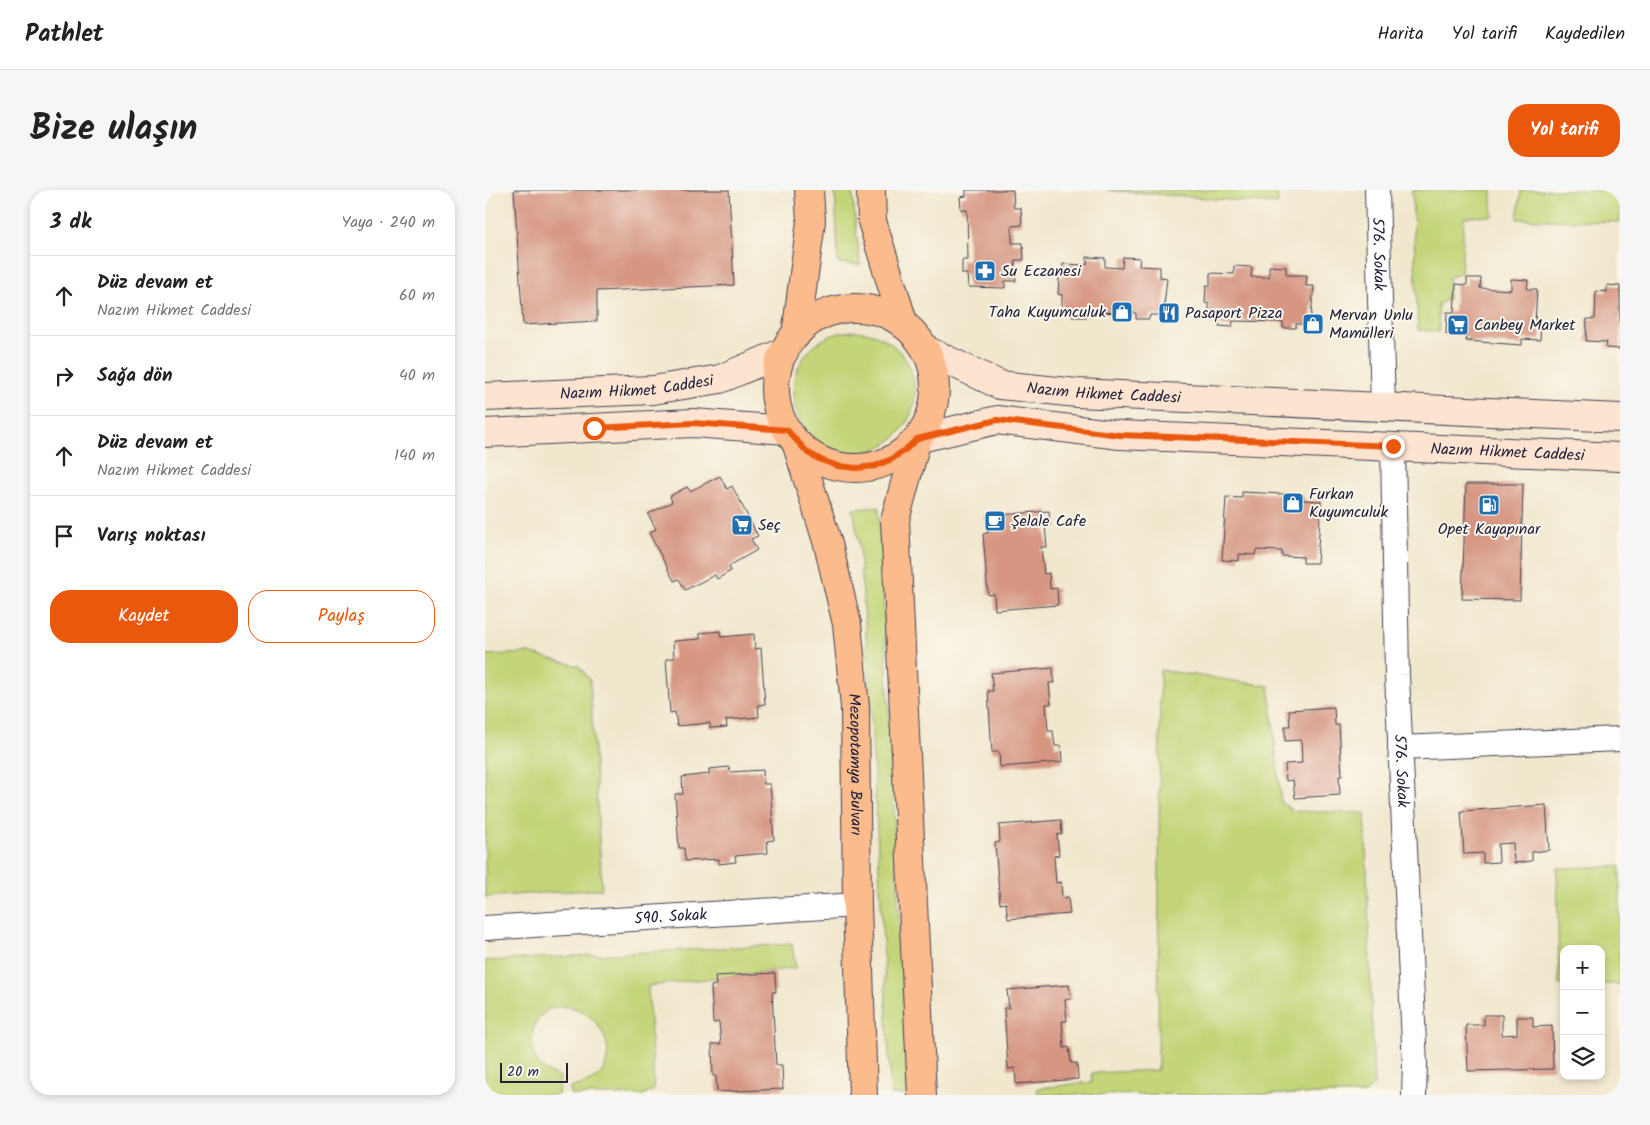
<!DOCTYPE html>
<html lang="tr">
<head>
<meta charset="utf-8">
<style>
  body { margin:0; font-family:Kalam,sans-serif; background:#f6f6f6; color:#222 }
  .controls { position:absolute; right:15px; bottom:15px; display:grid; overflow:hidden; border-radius:10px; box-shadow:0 2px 8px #0003 }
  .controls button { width:45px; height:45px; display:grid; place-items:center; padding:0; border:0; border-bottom:1px solid #e0e0e0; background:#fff; color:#222; font:25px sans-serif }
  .scale { position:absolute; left:15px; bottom:12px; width:68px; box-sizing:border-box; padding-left:5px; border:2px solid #22223b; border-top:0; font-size:14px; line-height:18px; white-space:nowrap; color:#22223b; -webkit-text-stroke:4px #fbf7ec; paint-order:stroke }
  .stop { position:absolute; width:15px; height:15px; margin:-11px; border:4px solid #ea580c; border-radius:50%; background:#fff }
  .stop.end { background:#ea580c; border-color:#fff; box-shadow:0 1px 5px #0008 }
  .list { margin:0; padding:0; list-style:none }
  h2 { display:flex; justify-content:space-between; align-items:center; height:65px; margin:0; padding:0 20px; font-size:21px }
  h2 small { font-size:16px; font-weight:400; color:#767676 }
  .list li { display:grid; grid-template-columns:32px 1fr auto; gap:15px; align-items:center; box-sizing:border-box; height:80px; padding:0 20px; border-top:1px solid #e0e0e0 }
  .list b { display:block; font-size:19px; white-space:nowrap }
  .list p { margin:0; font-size:16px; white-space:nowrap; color:#767676 }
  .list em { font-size:16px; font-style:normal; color:#767676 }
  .actions { display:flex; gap:10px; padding:15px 20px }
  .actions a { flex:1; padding:11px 0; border:1px solid #ea580c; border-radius:20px; text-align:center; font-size:18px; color:#ea580c }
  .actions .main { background:#ea580c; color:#fff }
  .icon { flex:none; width:28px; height:28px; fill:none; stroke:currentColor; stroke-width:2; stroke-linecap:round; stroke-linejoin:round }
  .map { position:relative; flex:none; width:1135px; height:905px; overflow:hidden; border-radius:20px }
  header { display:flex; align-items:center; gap:30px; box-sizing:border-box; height:70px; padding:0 25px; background:#fff; border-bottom:1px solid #e0e0e0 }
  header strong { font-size:24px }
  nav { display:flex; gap:28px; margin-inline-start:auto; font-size:18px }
  .intro { display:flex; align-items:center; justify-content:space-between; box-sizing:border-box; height:120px; padding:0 30px }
  h1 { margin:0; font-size:35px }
  .button { padding:12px 22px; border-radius:20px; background:#ea580c; color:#fff; font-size:18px; font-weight:700 }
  main { display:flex; gap:30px; padding:0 30px }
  aside { flex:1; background:#fff; border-radius:20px; box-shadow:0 2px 8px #0003 }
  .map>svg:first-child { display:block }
</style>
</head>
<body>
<header>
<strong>Pathlet</strong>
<nav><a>Harita</a><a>Yol tarifi</a><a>Kaydedilen</a></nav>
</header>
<div class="intro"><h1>Bize ulaşın</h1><a class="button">Yol tarifi</a></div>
<main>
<aside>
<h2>3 dk<small>Yaya · 240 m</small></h2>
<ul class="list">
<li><svg class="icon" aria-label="ahead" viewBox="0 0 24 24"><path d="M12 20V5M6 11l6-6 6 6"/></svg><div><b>Düz devam et</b><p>Nazım Hikmet Caddesi</p></div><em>60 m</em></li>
<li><svg class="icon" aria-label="right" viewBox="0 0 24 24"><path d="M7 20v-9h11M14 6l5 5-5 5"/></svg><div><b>Sağa dön</b></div><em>40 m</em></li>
<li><svg class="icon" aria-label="ahead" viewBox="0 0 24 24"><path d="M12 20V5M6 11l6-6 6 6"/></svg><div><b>Düz devam et</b><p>Nazım Hikmet Caddesi</p></div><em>140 m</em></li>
<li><svg class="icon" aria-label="arrive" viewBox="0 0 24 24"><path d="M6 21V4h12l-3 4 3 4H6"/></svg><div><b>Varış noktası</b></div></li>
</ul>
<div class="actions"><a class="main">Kaydet</a><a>Paylaş</a></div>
</aside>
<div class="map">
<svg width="1135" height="905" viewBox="0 0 1135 905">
  <rect width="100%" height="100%" fill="#fbf7ec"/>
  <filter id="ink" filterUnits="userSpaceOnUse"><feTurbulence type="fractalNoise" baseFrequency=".02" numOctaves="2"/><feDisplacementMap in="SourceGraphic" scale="10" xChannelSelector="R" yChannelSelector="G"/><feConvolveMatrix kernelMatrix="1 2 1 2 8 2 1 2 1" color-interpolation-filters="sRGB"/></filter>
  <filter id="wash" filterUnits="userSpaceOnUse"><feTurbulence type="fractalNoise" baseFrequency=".0096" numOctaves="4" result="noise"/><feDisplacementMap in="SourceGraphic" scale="20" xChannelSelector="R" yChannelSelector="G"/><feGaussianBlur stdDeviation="1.12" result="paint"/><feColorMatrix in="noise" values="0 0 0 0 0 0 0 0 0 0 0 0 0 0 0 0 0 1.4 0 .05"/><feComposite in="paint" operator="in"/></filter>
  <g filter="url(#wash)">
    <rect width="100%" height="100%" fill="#f1e7cd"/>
    <path fill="#c3d578" stroke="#727c5a" d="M350 0H367L375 75 353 73Z
      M622 0H792L793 14 779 13Z
      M927 0H1007V26L979 27 976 84 964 87 963 110 953 114 954 142 933 140Z
      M1036 0H1135V32L1032 29Z
      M308 202a61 61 0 1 1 122 0a61 61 0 1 1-122 0Z
      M394 317 423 905H406L383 471 374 354 368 319Z
      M43 463 94 476 105 490 117 699 0 707V465Z
      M675 480 784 496 796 612 808 621 880 623 889 895 880 904 552 905 553 898 607 892V883L673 880Z
      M1135 676V794H1116V759H1079V795H1074L1072 678Z
      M307 754 311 778 163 796 169 900 158 905H86L85 898C96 894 112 891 118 880 135 849 101 808 67 818 48 823 42 854 51 870 56 880 65 884 75 887L73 905H0V771Z"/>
    <g id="blocks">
      <path fill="#d69682" d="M29 0H244L249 95 112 101V131L38 135Z
        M481 0H528L529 18H536L537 35 527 36V53H538L539 70H530L531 91H520V98L483 97 482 84H477V70H483L482 20H476L475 7 481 6Z
        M602 67 620 68V77L637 78 638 67 655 68 654 76 675 77V87L682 88 678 125H665L664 129H651V123L601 122V127H587V122H577V105L573 104 574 87H578V74L602 75Z
        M749 76 767 77 766 87H784V76L801 77V85H822L821 96H829L825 134H811V138H798V132L748 131 747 137 734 136V131L724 130V114L720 113 721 95 725 96V83L749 84Z
        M982 88H996L995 98 1026 100V89L1043 90 1042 99H1052L1050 133H1056L1055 150 1037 149V155L981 151 982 145 961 144 962 122H969L971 94 982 95Z
        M1122 95 1135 96V159L1121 158 1122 152 1101 151 1102 129H1110L1111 101 1122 102Z
        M235 286 242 299 247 296 273 346 266 349 272 360 244 376 246 381 232 389 230 385 200 400 194 389 189 391 164 343 171 339 163 324 187 312 185 306 202 297 205 301Z
        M981 294H1038L1035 410 977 409Z
        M757 302 818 305V310L836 311 832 373H818V367L797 366V361L771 360 770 365 754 364V371L737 370 741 307 757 308Z
        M564 321 565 336H560L562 357H556L559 384 564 383 565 399 572 398 573 415 510 420 509 404 503 405 498 344 503 343 502 326Z
        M235 441 236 447 269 444 270 459 276 458 280 514 273 515 274 527 241 530 242 537 225 538V533L192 536 190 522 185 523 181 469 189 468 188 451 215 449V443Z
        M568 478 569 493H564L566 514H561L563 541H568L570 556H576L577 572 515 577 514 562H507L503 501H508L506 483Z
        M849 517 850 535H854L857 586H854L855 605 810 608 808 590 801 591 800 574 817 573 816 550 800 551V536H805L804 520Z
        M244 577 245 582 278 580 279 594H285L289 650 282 651 283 663 250 666 251 672 234 674V669L200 671 199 658H194L190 604H198L197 587 224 584V579Z
        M1061 615 1064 660 1047 662V671L1029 673 1028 653 1013 654 1014 672 998 673V663L979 664 976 621Z
        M576 630 577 644 572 645 574 665 569 666 571 693 576 692 577 708 583 707 585 724 523 729 521 713 515 714 510 653 515 652 514 635Z
        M290 783 291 802H287L291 875H297L298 899 232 902 231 886H228L227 854H236L234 832 228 833 226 796 231 795 230 786Z
        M584 795 586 809 580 810 582 831H577L579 858 584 857 586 873H592L593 889 531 894 530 878 523 879 519 818H524L522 800Z
        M999 825H1017V845L1032 844V827H1048V837L1067 836 1068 879 983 881 981 835H999Z"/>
    </g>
  </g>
  <g filter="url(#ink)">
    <use href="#blocks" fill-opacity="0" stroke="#414051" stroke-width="1"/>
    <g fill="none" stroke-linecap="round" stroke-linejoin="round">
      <g stroke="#414051" stroke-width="26">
        <g id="minor">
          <path id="s1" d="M892 0 898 217"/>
          <path id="s2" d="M908 256 912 485 930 875 929 905"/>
          <path d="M915 558 1135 549"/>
          <path id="s3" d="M0 738 372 715"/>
        </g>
      </g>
      <g stroke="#414051" stroke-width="30">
        <g id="secondary">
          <path id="s4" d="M441 160 515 195 592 203 1135 228"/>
          <path id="s5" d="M0 207 168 200 235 189 299 162"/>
          <path d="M0 243 208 233 302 240"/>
          <path id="s6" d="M432 249 512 230 635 245 1135 267"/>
        </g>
      </g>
      <g stroke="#414051" stroke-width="30">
        <g id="primary">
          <path d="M386 0 387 31 419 135"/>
          <circle cx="370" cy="198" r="80"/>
          <path d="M311 145 326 31 324 0"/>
          <path d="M432 249 410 330 437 905"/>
          <path id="s7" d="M311 252 343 354 362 434 370 517 372 715 378 905"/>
        </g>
      </g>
      <use href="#minor" stroke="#fff" stroke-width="24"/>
      <use href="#secondary" stroke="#fde4d1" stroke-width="28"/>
      <use href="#primary" stroke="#fbbb8d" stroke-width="28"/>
    </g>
  </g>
  <g fill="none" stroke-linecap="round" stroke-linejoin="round" filter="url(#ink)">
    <path stroke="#ea580c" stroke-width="6" d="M109 238 208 233 302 240 323 263 336 270 353 276 372 278 390 276 407 269 420 260 432 249 512 230 635 245 908 256"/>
  </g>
  <defs>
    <g id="pharmacy-square" transform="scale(1.125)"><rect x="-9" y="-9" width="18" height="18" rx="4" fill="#1f6fb2" stroke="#fbf7ec"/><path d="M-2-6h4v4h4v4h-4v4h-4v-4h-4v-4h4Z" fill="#fff"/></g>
    <g id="shop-square" transform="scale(1.125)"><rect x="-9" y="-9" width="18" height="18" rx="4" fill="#1f6fb2" stroke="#fbf7ec"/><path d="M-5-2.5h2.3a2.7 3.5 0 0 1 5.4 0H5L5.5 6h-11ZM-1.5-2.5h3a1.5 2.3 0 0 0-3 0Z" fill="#fff"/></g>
    <g id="restaurant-square" transform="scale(1.125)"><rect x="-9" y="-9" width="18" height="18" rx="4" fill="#1f6fb2" stroke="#fbf7ec"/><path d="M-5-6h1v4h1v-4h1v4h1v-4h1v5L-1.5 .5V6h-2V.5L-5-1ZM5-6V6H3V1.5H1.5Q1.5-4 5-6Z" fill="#fff"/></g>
    <g id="supermarket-square" transform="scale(1.125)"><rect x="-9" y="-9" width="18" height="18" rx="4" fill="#1f6fb2" stroke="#fbf7ec"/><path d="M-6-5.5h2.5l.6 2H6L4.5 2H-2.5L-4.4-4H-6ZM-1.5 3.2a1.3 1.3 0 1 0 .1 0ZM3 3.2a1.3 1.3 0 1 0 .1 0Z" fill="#fff"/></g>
    <g id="fuel-square" transform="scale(1.125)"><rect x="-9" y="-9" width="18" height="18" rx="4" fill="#1f6fb2" stroke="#fbf7ec"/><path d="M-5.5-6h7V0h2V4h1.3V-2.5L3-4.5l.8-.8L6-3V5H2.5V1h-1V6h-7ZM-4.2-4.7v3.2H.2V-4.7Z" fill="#fff"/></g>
    <g id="cafe-square" transform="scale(1.125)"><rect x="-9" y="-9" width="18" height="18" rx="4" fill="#1f6fb2" stroke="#fbf7ec"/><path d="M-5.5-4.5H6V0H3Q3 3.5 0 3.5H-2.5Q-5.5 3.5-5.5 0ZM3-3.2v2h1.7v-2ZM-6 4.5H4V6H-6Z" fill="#fff"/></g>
  </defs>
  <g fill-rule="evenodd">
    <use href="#pharmacy-square" x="500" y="81"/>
    <use href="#shop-square" x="637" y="122"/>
    <use href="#restaurant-square" x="684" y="123"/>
    <use href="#shop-square" x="828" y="134"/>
    <use href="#supermarket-square" x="973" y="135"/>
    <use href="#shop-square" x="808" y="313"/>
    <use href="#fuel-square" x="1004" y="315"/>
    <use href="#cafe-square" x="510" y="331"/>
    <use href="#supermarket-square" x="257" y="335"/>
  </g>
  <g text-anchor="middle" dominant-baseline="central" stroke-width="4" stroke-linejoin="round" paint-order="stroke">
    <g font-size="16" fill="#22223b" stroke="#fbf7ec">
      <text stroke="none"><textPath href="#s1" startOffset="64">576. Sokak</textPath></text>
      <text stroke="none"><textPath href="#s5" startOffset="152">Nazım Hikmet Caddesi</textPath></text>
      <text stroke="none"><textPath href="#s4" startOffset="186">Nazım Hikmet Caddesi</textPath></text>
      <text stroke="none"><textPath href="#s6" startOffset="594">Nazım Hikmet Caddesi</textPath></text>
      <text stroke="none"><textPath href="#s7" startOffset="330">Mezopotamya Bulvarı</textPath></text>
      <text stroke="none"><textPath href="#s2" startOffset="325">576. Sokak</textPath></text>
      <text stroke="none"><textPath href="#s3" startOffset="186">590. Sokak</textPath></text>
    </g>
    <g font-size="16" fill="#22223b" stroke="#fbf7ec" text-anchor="start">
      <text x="516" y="81">Su Eczanesi</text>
      <text x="621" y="122" text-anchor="end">Taha Kuyumculuk</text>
      <text x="700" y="123">Pasaport Pizza</text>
      <text x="844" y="125">Mervan Unlu<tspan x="844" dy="18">Mamülleri</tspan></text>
      <text x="989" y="135">Canbey Market</text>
      <text x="824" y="304">Furkan<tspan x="824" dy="18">Kuyumculuk</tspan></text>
      <text x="526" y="331">Şelale Cafe</text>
      <text x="273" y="335">Seç</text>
      <text x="1004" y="339" text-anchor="middle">Opet Kayapınar</text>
    </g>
  </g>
</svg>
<div class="controls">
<button>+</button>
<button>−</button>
<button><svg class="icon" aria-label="layers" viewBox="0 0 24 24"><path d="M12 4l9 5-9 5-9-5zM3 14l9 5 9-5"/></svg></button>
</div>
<div class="scale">20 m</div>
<div class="stop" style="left:109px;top:238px"></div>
<div class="stop end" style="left:908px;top:256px"></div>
</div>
</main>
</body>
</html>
